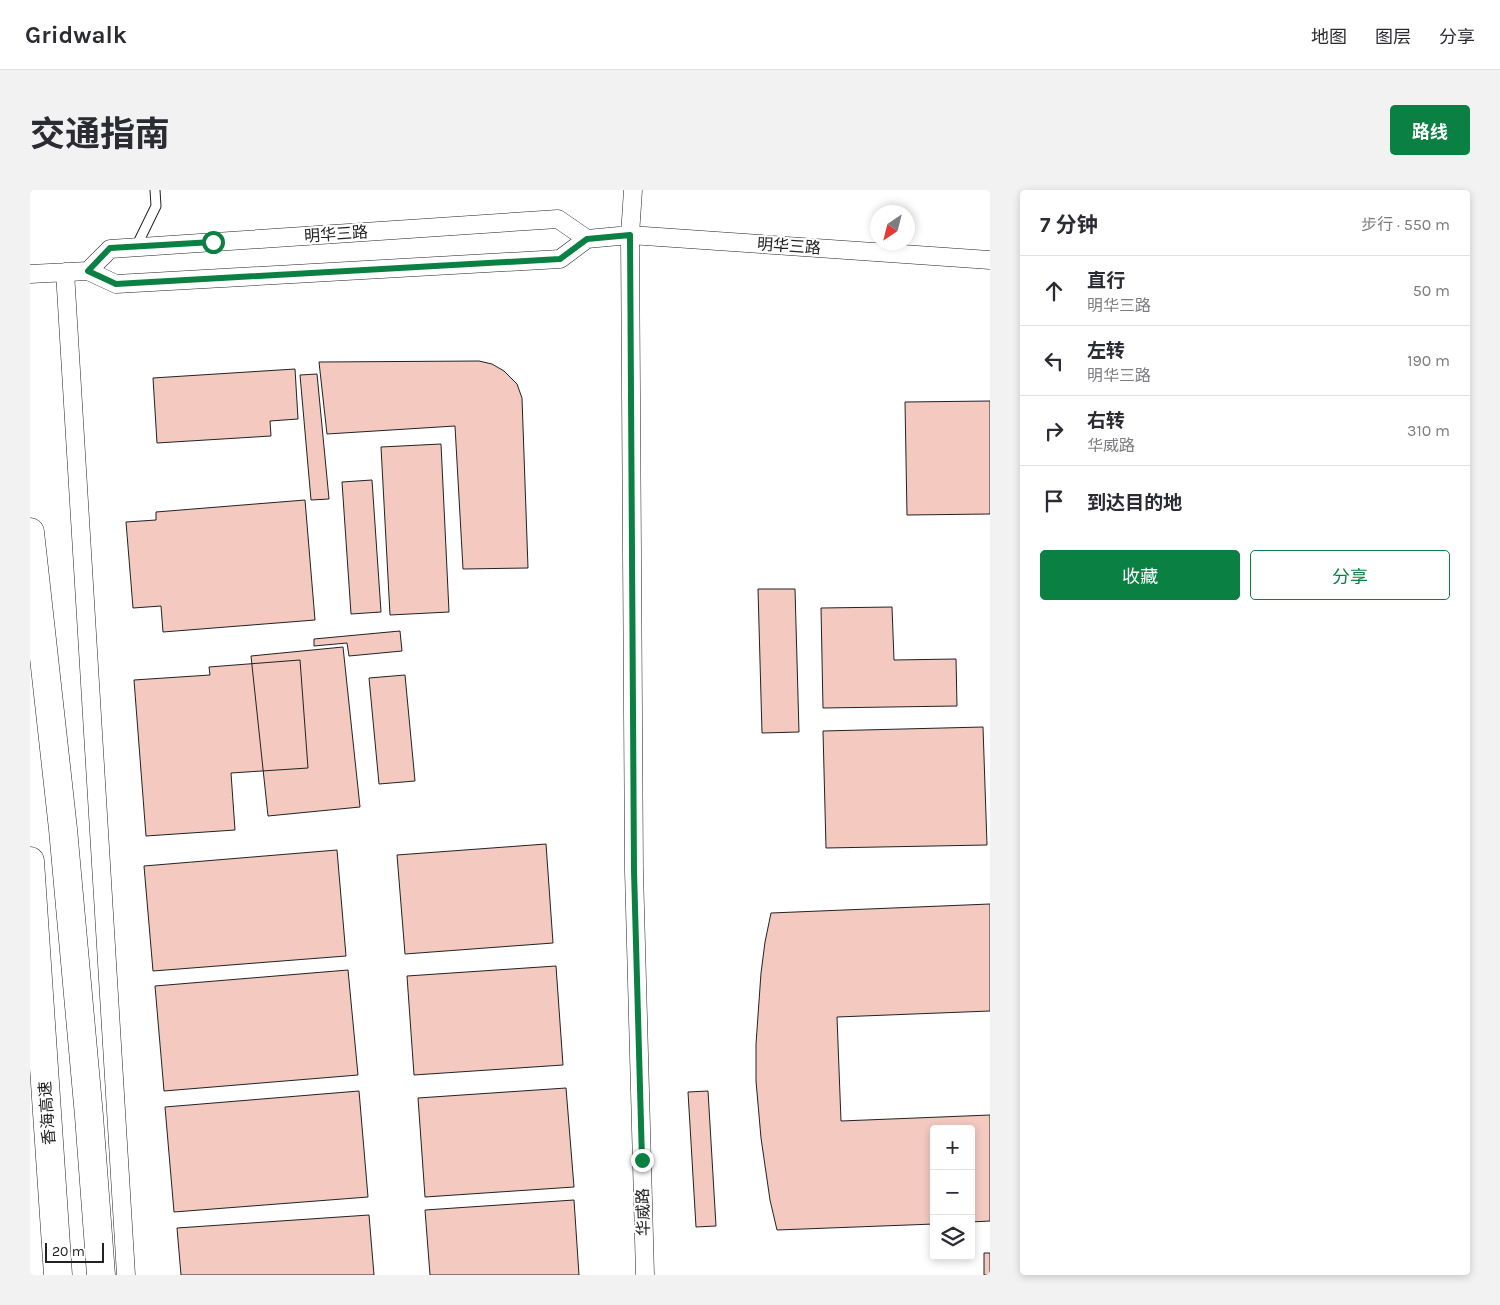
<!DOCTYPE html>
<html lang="zh">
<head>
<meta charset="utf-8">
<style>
  body { margin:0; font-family:Karla,"Noto Sans SC",sans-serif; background:#f2f2f3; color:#2b2b33 }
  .controls { position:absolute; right:15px; bottom:15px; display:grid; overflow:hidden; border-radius:5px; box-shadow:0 2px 8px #0003 }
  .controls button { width:45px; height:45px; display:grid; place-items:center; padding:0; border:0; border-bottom:1px solid #e1e1e2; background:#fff; color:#2b2b33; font:25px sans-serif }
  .compass { position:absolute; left:840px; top:15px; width:45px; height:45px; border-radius:50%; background:#fff; box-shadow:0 2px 8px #0003; rotate:215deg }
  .scale { position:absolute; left:15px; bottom:12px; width:59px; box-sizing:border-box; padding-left:5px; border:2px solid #222; border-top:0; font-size:14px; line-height:18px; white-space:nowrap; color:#222; -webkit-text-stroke:4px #fff; paint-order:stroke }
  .stop { position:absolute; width:15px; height:15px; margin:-11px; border:4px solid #0b8043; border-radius:50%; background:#fff }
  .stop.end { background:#0b8043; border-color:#fff; box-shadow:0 1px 5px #0008 }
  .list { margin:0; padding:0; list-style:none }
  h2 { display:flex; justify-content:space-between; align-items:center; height:65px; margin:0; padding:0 20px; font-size:21px }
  h2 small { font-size:16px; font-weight:400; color:#7c7c81 }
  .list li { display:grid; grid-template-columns:32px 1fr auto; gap:15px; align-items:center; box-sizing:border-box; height:70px; padding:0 20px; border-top:1px solid #e1e1e2 }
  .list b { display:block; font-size:19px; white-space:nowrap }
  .list p { margin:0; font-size:16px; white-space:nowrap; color:#7c7c81 }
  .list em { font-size:16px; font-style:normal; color:#7c7c81 }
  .actions { display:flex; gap:10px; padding:15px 20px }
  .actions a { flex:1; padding:11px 0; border:1px solid #0b8043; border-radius:5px; text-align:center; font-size:18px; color:#0b8043 }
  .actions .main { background:#0b8043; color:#fff }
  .icon { flex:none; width:28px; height:28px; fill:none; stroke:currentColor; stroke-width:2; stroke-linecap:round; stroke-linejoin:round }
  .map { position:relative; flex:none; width:960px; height:1085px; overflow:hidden; border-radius:5px }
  header { display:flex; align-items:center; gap:30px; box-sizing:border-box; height:70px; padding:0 25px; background:#fff; border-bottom:1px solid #e1e1e2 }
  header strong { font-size:24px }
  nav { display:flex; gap:28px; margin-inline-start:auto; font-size:18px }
  .intro { display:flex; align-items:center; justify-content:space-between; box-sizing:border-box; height:120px; padding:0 30px }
  h1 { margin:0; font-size:35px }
  .button { padding:12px 22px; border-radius:5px; background:#0b8043; color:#fff; font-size:18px; font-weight:700 }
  main { display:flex; gap:30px; padding:0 30px }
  aside { flex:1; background:#fff; border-radius:5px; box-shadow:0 2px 8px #0003 }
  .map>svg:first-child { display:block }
</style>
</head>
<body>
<header>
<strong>Gridwalk</strong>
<nav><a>地图</a><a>图层</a><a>分享</a></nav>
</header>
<div class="intro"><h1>交通指南</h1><a class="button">路线</a></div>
<main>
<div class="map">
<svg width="960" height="1085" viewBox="0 0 960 1085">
  <rect width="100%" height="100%" fill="#fff"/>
  <path fill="#f3c9c0" stroke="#222" d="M449 171 462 174 474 181 487 194 492 208 498 378 433 379 425 236 297 244 289 172Z
    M265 179 268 229 240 231 241 246 127 253 123 188Z
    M287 184 299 309 281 310 270 185Z
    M960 211V324L877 325 875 212Z
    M411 254 419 422 360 425 351 257Z
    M342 290 351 422 321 424 312 292Z
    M275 310 285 430 133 442 131 416 103 418 96 332 126 330V322Z
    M728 399H765L769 542 732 543Z
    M862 417 864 470 926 469 927 516 793 518 791 418Z
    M370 441 372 461 319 466 317 453 284 456V449Z
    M313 457 330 617 238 626 221 466Z
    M270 470 278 578 201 583 205 640 116 646 104 490 180 485 179 477Z
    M375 485 385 591 349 594 339 488Z
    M953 537 957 655 796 658 793 541Z
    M516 654 523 753 375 764 367 665Z
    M307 660 316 766 123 781 114 676Z
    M960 714V821L807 827 811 931 960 925V1031L941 1032V939H904V1034L747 1040 740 1010 731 948 726 891V854L731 783 735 752 741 723Z
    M526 776 533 875 384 885 377 786Z
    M318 780 328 885 134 901 125 796Z
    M536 898 544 997 395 1007 388 908Z
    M329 901 338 1007 144 1022 135 917Z
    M678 901 686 1036 666 1037 658 902Z
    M544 1010 549 1085H400L395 1020Z
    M339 1025 344 1085H151L147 1038Z
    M954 1063H960V1085H954Z"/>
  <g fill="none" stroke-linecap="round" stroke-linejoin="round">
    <g stroke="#222" stroke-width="11">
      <path id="lane" d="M106 57 126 16 125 0"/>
    </g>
    <g stroke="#222" stroke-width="19">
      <path id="street" d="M603 0 600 45 604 681 615 1085
        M58 81 80 59 528 29 557 49
        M35 82 96 1085
        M0 84 58 81 86 94 530 69 557 49 600 45 960 70"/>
    </g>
    <g stroke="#222" stroke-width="29">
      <path id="highway" d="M0 342 33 639 59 926 71 1085
        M0 671 28 1085"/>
    </g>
    <use href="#lane" stroke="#fff" stroke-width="9"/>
    <use href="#street" stroke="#fff" stroke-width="18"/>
    <use href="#highway" stroke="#fff" stroke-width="28"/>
  </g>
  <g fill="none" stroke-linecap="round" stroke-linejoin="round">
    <path stroke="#0b8043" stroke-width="6" d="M183 52 80 58 58 81 86 94 530 69 557 49 600 45 604 681 612 970"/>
  </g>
  <g text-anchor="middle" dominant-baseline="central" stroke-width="4" stroke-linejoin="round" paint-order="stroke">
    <g font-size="16" fill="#222" stroke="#fff">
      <text transform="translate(306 44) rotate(-4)">明华三路</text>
      <text transform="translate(759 56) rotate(4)">明华三路</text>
      <text transform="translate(17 923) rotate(-94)">香海高速</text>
      <text transform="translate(613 1022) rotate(-91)">华威路</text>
    </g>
  </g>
</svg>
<div class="controls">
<button>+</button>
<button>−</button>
<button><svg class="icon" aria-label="layers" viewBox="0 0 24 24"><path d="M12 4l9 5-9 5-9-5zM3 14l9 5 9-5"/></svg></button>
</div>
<svg class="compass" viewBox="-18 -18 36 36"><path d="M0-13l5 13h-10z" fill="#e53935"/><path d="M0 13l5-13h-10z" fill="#7c7c81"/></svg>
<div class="scale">20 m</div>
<div class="stop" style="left:183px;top:52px"></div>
<div class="stop end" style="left:612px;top:970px"></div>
</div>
<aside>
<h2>7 分钟<small>步行 · 550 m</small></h2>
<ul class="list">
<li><svg class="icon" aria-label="ahead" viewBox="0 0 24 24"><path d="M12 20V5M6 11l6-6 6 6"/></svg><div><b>直行</b><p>明华三路</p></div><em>50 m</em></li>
<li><svg class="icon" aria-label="left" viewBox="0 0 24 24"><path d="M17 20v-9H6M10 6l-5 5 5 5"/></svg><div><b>左转</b><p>明华三路</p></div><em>190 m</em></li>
<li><svg class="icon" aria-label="right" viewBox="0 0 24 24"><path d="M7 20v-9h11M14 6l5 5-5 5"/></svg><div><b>右转</b><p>华威路</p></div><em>310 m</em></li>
<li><svg class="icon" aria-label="arrive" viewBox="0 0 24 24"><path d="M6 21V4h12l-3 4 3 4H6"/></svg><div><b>到达目的地</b></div></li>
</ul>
<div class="actions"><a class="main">收藏</a><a>分享</a></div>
</aside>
</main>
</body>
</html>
